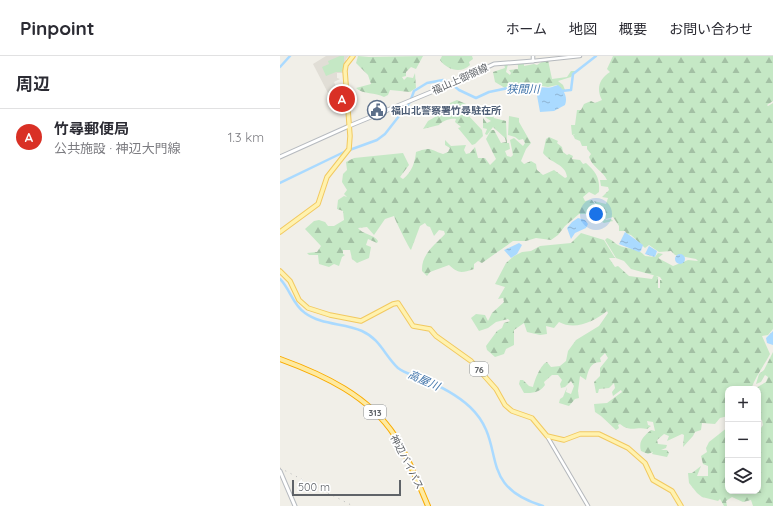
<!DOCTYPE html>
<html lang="ja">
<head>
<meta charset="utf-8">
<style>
  body { margin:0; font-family:Quicksand,"Noto Sans JP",sans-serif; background:#f2f2f3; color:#2b2b33 }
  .controls { position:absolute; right:12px; bottom:12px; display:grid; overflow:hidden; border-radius:8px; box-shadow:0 2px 6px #0003 }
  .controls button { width:36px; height:36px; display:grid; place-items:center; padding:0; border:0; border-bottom:1px solid #e1e1e2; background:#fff; color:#2b2b33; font:20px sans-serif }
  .scale { position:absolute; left:12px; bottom:10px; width:109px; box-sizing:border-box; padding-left:4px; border:2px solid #5f6368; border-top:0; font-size:11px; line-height:14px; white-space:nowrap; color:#5f6368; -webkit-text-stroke:3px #fff; paint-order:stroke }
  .you { position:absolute; left:316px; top:158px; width:14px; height:14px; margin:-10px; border:3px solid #fff; border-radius:50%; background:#1a73e8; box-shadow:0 0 0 6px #1a73e833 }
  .badge { display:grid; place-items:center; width:26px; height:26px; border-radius:50%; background:#d93025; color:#fff; font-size:13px; font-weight:700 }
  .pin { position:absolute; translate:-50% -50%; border:2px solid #fff; box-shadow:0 1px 4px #0006 }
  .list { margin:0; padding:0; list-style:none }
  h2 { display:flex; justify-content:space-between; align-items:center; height:52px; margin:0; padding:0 16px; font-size:17px }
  h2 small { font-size:13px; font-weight:400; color:#7c7c81 }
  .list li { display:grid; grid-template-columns:26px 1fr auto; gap:12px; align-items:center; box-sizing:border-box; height:56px; padding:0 16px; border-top:1px solid #e1e1e2 }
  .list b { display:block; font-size:15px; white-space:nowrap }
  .list p { margin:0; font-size:13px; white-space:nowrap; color:#7c7c81 }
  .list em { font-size:13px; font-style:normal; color:#7c7c81 }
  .icon { flex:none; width:22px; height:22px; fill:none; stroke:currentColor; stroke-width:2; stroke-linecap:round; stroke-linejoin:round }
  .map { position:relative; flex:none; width:493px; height:450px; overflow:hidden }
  header { display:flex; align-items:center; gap:24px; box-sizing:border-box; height:56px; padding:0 20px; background:#fff; border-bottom:1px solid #e1e1e2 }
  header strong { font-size:19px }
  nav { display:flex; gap:22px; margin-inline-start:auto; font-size:14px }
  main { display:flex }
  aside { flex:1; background:#fff }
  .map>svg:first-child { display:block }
</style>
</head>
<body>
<header>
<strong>Pinpoint</strong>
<nav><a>ホーム</a><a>地図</a><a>概要</a><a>お問い合わせ</a></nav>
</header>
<main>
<aside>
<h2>周辺<small></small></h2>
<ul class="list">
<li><span class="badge">A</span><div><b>竹尋郵便局</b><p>公共施設 · 神辺大門線</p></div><em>1.3 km</em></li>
</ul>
</aside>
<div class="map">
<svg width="493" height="450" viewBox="0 0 493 450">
  <defs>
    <pattern id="forest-firs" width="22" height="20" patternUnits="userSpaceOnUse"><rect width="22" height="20" fill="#c5e8c5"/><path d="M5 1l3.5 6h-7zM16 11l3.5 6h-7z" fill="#a3c0a4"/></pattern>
    <pattern id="water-ripples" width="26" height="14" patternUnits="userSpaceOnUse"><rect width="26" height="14" fill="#aadaff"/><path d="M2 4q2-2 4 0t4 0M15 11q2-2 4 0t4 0" fill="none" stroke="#8eb4d2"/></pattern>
  </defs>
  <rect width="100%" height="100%" fill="#f1efe8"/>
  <path fill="#e1ded6" d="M46 0H69L66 3 64 17H57V22L60 23 54 26 57 33 48 37 33 8Z"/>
  <path fill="#c5e8c5" d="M60 0H64V14L61 16H56L46 20 42 11 49 8 48 5Z"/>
  <path fill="url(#forest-firs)" d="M78 0 89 1 143 0 136 13 131 11 126 16V20L122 21 124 24 127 21 133 22 135 17 136 32 130 36 110 34 108 39 104 41C95 36 84 39 76 32L91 28 88 19 76 7Z
    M162 0H192L193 3 189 6 190 9C181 18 167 14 160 4Z
    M333 0H493V45L487 49 488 50 493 47V273L488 279 482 280 490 298C483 311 476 320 471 333H448V360L440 362 435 368 422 367 421 374 415 376 413 380 403 391 404 379 402 378 387 385 389 380 384 378 377 384 378 388 387 389 386 392 381 394H387L389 397 387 401 372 398 373 396 368 398 361 395C358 385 364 380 371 374L375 375 373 366 367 365 368 369 371 370 367 373C356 370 351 377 340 368L338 369 339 372 336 374 321 360 315 356 314 348 327 347 342 336 341 334 333 340 332 336 335 332 334 327 329 332 319 333 318 337H316L314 326 320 320V312L328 302 325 297 320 302 321 306C309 306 308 317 306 324L300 320 298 335 299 342 295 343 289 350 279 347 280 343 283 341 287 331 286 336 291 338 294 330 291 325 285 331 281 332 280 328 282 324 278 319H272L264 326 265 329C259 337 253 337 244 337L239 328 240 324H243L249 330 253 331C255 323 261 308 267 306L271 311 280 310 286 305 288 295 296 284 319 270 328 257 327 255C315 265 295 275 279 266L274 272 266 270 267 278 260 279 247 276 244 267 234 274V289L226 293 224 298 215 301 207 294 206 290 217 275 222 272 224 267 230 265 228 263 216 266 208 272 199 275 191 262 196 258 205 259 208 265 212 257 224 246 223 242 218 243 225 231 215 228 226 207 234 200 242 196 251 195 260 190 291 187 301 177 324 184 335 202H329L335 211 338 210 349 220 372 223 374 219 378 221V232H380V224H382L380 221 351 213 344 205 336 202 325 184 327 182C333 184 334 187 338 189 347 194 358 191 365 200L375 201 378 197 383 198 378 202 393 210 408 204 418 205 416 203 395 199 391 195 379 196 369 189 365 192 351 179 347 178 345 175H339V170L333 161 326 163 314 145 326 148 328 142 322 141 329 134 328 131 321 130 320 124H327C323 115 312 111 309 101L311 98 307 93V90H302L300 85 295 83 293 79 295 78 292 79 291 69H295L297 54H301L304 48 311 45 315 47 322 44C316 33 319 23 330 16L327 13Z
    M268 4 272 23 287 21 291 15H297L291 21 278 25 283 29 285 34 283 35 277 29 268 31 257 29 255 31 233 30 225 32 215 26 213 16 225 12 224 8H228L226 16 230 19 231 17 229 14 238 13V9L234 7H244V10L254 8 257 9 263 5Z
    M177 44 186 48 187 58 202 74 203 80 195 88 192 89 178 72 181 71 175 66 176 63C171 62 162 65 159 69L143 73 148 65 155 61V58L167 53 170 47Z
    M206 56 212 58 214 62 226 65 227 87H229L230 93 225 95 227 100 231 101 233 99 230 84 234 82 243 90 245 87 243 83 239 84 235 81 228 79 229 60 239 62V66L251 87 246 93 241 105 244 108 251 105 256 108 257 114 263 119 274 114 285 122 287 121C286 108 270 107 263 97L266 83 269 81 278 85 277 87 282 91 283 96 287 99 289 98 293 100 292 103 300 104 303 108 306 107C316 116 320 122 319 136L315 139 309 136 303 141 305 145 312 144 326 164 331 163 333 165 324 167 309 158H299L285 170 278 179 271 184 256 182 246 185H233L202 207 198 205 194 208V213C181 217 179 218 169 209L150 216 147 220 142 215C141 198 155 189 165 178L164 175 159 174 154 180 150 171 147 170 145 167 140 170 131 194C129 192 115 164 114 160L105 163 94 179 87 171 78 172C83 179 94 178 98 185L97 187 88 183 86 189 91 191 89 202 77 207 72 203 70 194H63V198L65 199 62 201 59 210 54 208 49 211 39 208 38 199H29L27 197 37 196 41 190 25 173 34 165 39 164 45 166 48 170H54L64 164 63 155 57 153 58 144 64 140 67 141 64 138 67 134 62 126 63 118 67 114 66 106 74 102 123 97 129 109 120 121 123 123C132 116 135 106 136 96 152 90 150 94 163 98L168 96 170 92 165 89V84L171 90 186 89 184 94 186 98 190 97 195 91 198 102H205L210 109 216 103 206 83 211 74H214L221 87 226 86 225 82 213 71 207 79 205 78 207 73 203 72V62L207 67 211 65 205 61Z
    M493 296V450H473L471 444 463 446 452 441 446 445 447 450H444L440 443 438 445 422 441 417 437 409 427 408 417H412L421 410 417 420H428V410L423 408 421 400 427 396 426 392 429 386 448 371V435H478V372H481L483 369 482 364 478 362V333H474L486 326 488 321 485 319 481 326 476 328 479 318 484 314Z"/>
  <path fill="url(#water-ripples)" d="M278 29C284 34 288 41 285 49L274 55 260 56 256 34 266 33Z
    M298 162 305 164 308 168 306 172 295 177 291 183 287 172 292 166Z
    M345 176 363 189 361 195 359 196 339 188Z
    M239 187 242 189 237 198 231 202 224 194Z
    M369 190 377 195 375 201 365 198Z
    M395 203a5 5 0 1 1 10 0a5 5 0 1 1-10 0Z
    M493 275V289L487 287 486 282Z"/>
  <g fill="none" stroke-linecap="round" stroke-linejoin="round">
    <path stroke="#aadaff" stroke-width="2.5" d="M0 11 10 0
      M281 35 291 34 293 18 316 0
      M0 127 64 96 97 84 105 78 130 46 134 35 147 27 163 24 169 26 179 34 196 42 209 36 233 31 270 33
      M0 223C10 233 13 249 25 257 41 269 64 267 82 275 100 283 105 300 118 312 124 317 133 319 140 322 158 329 175 337 190 351 229 388 194 429 263 450"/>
    <g stroke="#b5b8bc" stroke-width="4.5">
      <path id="tertiary" d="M253 0V5L300 0
        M267 380 308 450"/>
    </g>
    <g stroke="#b6babf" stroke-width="5">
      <path id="secondary" d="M0 101 69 70 173 27 214 8 253 5
        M0 415 15 450"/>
    </g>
    <g stroke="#f2c960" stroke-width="5.5">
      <path id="primary" d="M0 176 38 148 47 121 69 93 70 80 65 15 66 9 73 0
        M0 215 10 225 19 244 28 252 50 259 81 265 113 248 118 247 133 270 150 273 156 280 191 305 216 333 225 349 232 355 252 362 267 380 284 384 300 378H319L348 392 365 407 373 424 392 435 401 450"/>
    </g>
    <g stroke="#f9ab00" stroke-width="6">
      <path id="trunk" d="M0 303C44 319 89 340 115 380 129 402 138 427 148 450"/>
    </g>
    <use href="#tertiary" stroke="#fff" stroke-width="2.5"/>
    <use href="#secondary" stroke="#fff" stroke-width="3"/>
    <use href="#primary" stroke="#fff2af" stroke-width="3.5"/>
    <use href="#trunk" stroke="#feeaa1" stroke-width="4"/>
    <path stroke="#b6b7b8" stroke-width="1" stroke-dasharray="1 5" stroke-linecap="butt" d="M0 412 73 450"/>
  </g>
  <defs>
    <g id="civic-ring" transform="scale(1)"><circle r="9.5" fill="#fff" stroke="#5c6f8a" stroke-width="1.5"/><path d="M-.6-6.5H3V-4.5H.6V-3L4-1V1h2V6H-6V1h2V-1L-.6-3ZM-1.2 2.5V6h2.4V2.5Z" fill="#5c6f8a"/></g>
  </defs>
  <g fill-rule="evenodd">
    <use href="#civic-ring" x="97" y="54"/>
  </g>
  <g text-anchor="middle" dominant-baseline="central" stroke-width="3.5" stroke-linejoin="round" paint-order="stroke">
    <g fill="#fff" stroke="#8f9295" stroke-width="1">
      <rect x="190" y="306" width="18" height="14" rx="3"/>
      <rect x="84" y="349" width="22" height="14" rx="3"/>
    </g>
    <g font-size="9" font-weight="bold" fill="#5f6368">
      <text x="199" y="313">76</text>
      <text x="95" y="356">313</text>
    </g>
    <g font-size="10" fill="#5f6368" stroke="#fff">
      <text transform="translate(180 23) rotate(-24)">福山上御領線</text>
      <text transform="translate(127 406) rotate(63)">神辺バイパス</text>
    </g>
    <g font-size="10" font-weight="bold" fill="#4e5e75" stroke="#fff" text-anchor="start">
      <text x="111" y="54">福山北警察署竹尋駐在所</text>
    </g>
    <g font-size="11" font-style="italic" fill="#4174aa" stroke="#fff">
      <text x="243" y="33">狭間川</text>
      <text transform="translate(144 324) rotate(24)">高屋川</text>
    </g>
  </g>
</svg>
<div class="controls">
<button>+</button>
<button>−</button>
<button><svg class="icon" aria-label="layers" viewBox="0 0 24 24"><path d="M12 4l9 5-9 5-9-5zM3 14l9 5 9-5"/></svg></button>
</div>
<div class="scale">500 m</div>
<div class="you"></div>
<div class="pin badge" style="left:62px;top:43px">A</div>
</div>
</main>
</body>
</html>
